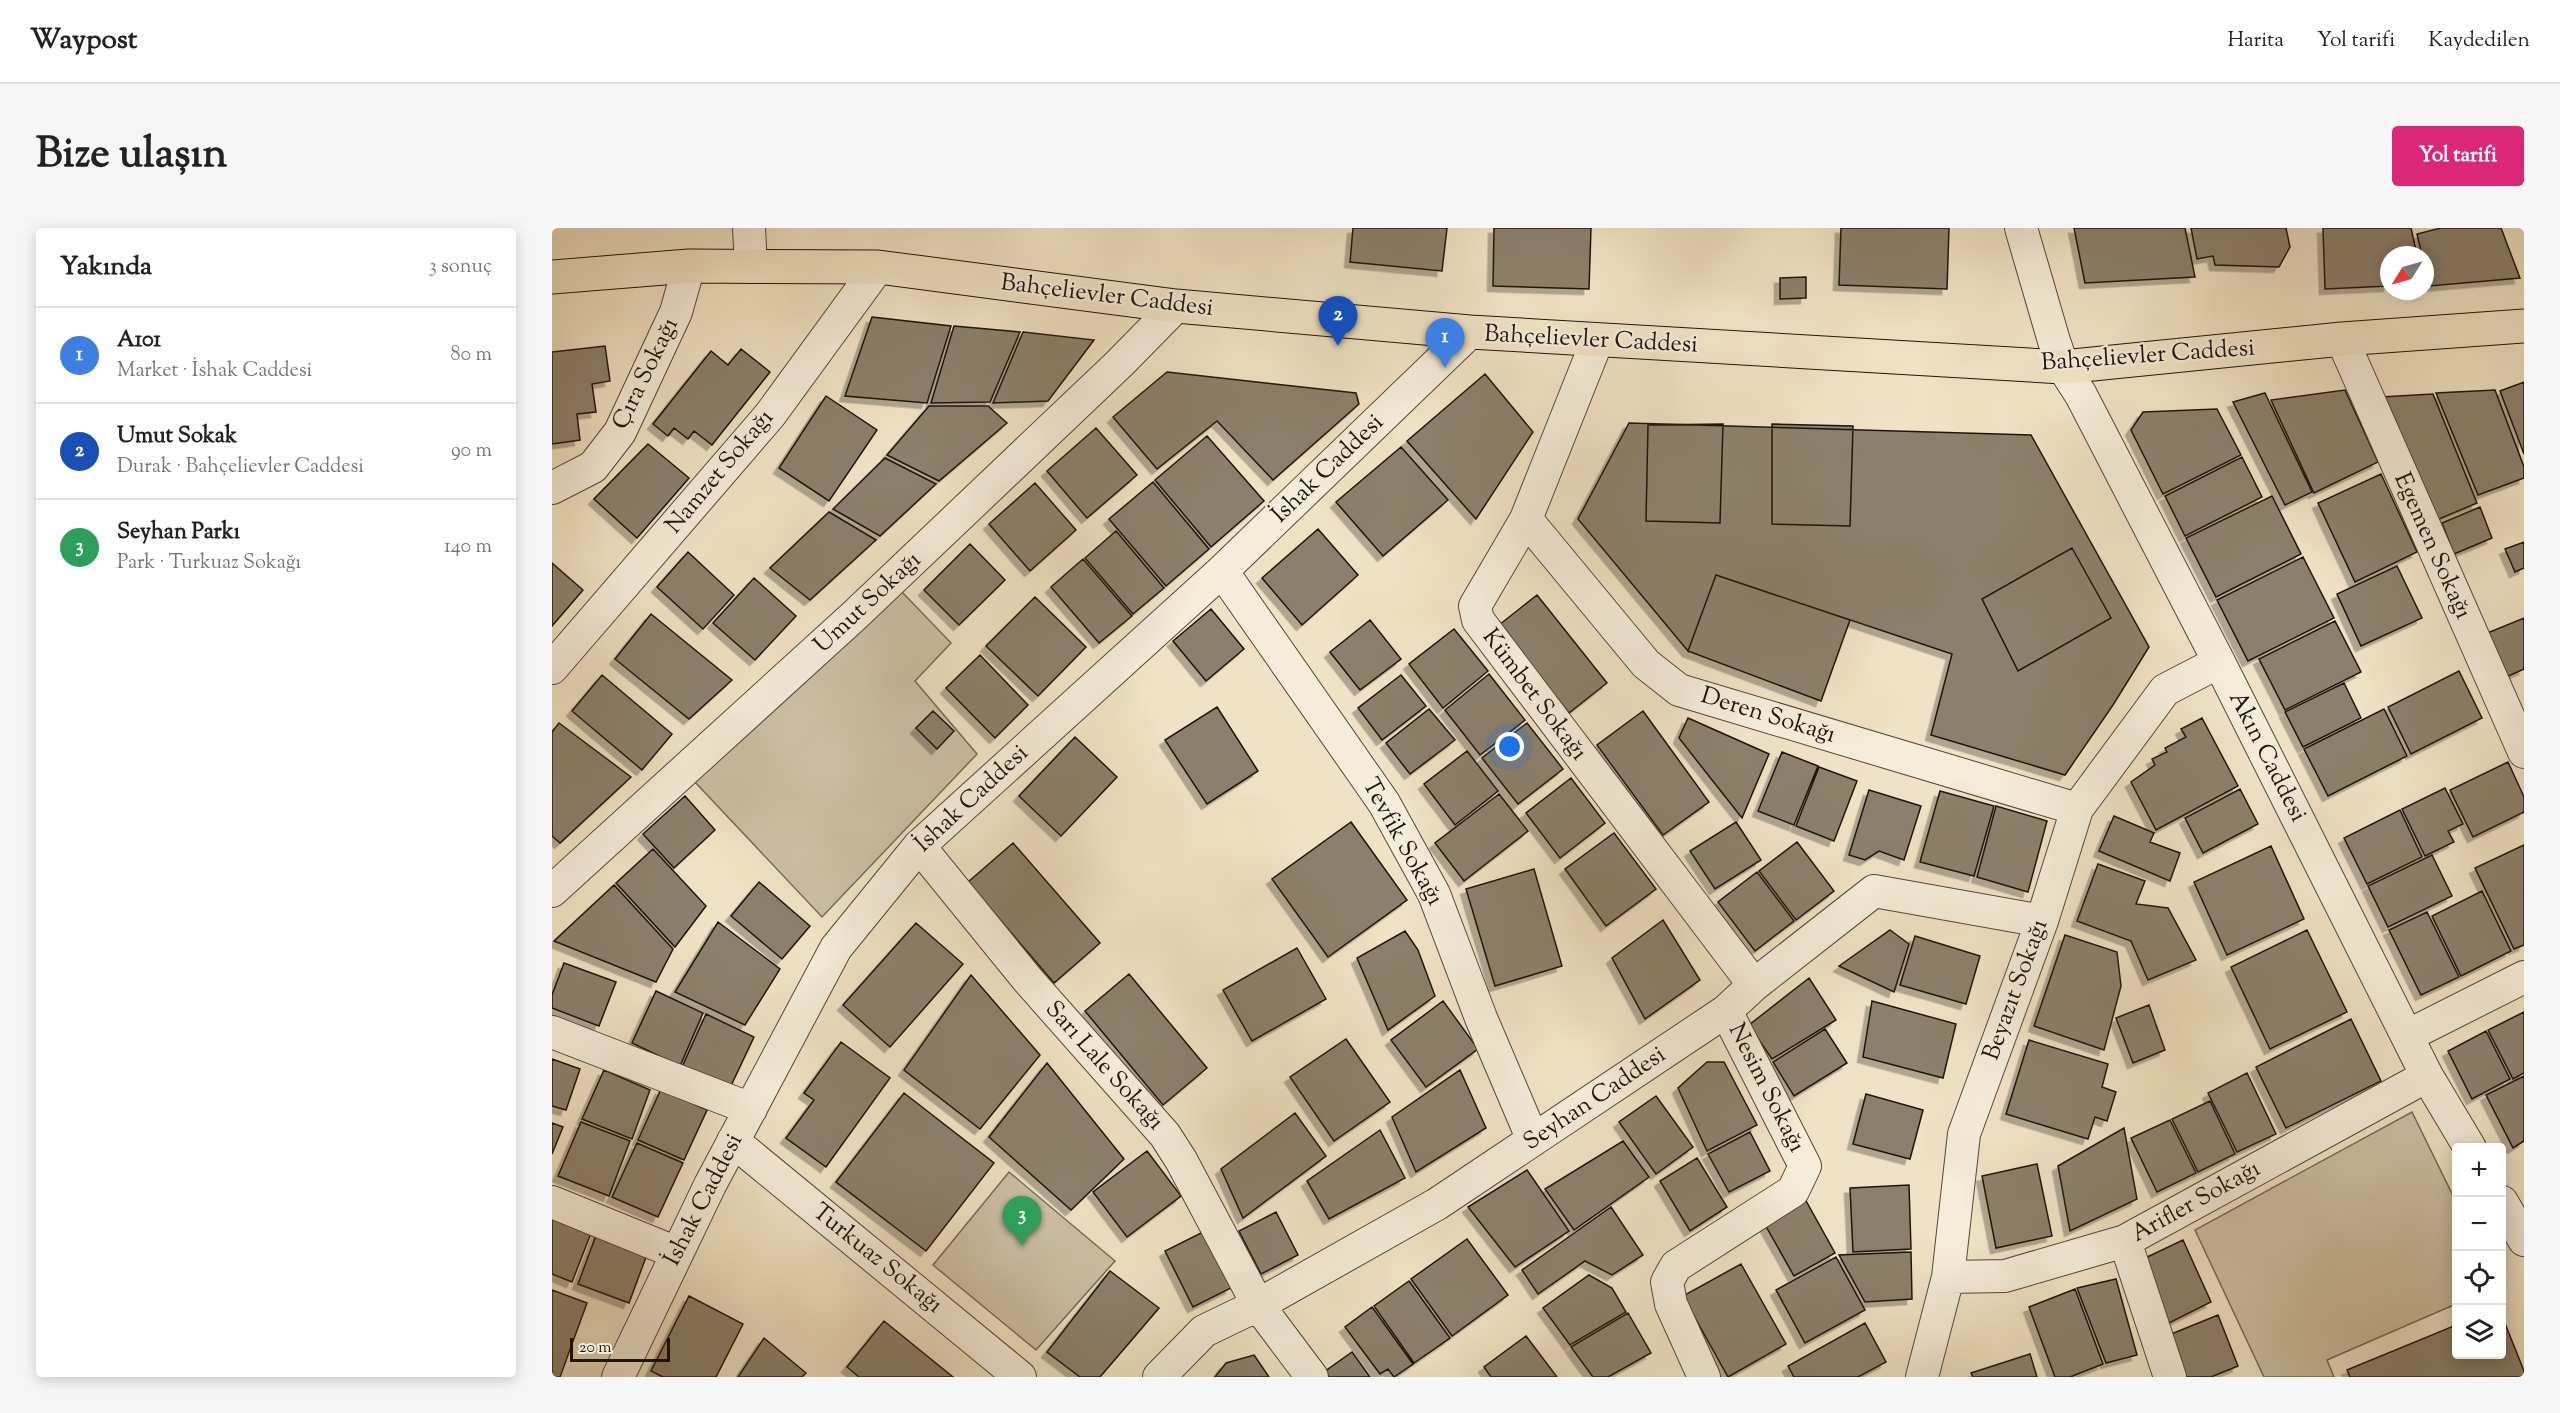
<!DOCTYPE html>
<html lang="tr">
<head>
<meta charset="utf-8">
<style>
  body { margin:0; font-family:"Sorts Mill Goudy",serif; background:#f6f6f6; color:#222 }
  .controls { position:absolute; right:18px; bottom:18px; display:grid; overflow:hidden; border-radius:6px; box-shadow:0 3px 15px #0003 }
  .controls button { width:54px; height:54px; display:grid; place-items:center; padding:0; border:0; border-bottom:2px solid #e0e0e0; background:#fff; color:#222; font:30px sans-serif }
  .compass { position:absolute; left:1828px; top:18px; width:54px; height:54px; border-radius:50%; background:#fff; box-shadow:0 3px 15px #0003; rotate:233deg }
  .scale { position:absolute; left:18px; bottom:15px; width:100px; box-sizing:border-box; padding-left:6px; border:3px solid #1f150d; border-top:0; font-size:16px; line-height:21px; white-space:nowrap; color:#1f150d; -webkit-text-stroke:4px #f5ecd9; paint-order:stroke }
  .you { position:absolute; left:958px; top:519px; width:21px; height:21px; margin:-15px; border:4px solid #fff; border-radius:50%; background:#1a73e8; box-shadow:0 0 0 9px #1a73e833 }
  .badge { display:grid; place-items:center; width:39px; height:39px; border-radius:50%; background:#db2777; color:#fff; font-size:20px; font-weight:700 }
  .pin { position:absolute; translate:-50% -50px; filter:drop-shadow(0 2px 3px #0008) }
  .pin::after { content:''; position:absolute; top:32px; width:21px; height:18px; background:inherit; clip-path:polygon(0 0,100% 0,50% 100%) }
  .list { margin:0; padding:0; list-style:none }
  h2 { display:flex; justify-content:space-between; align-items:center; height:78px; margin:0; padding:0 24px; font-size:26px }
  h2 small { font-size:20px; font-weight:400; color:#767676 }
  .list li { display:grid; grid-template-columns:39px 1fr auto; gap:18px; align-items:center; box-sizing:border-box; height:96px; padding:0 24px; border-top:2px solid #e0e0e0 }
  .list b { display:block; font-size:22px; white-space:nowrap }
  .list p { margin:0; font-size:20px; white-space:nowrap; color:#767676 }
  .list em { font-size:20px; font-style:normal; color:#767676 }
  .icon { flex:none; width:33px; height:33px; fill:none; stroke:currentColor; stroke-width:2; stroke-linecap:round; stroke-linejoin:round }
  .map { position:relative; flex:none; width:1972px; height:1149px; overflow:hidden; border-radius:6px }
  header { display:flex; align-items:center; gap:36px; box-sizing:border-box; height:84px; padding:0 30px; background:#fff; border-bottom:2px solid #e0e0e0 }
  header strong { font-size:28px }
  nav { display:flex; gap:33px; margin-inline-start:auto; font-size:21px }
  .intro { display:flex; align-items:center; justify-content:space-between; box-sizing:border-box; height:144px; padding:0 36px }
  h1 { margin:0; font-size:42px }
  .button { padding:15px 27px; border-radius:6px; background:#db2777; color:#fff; font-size:21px; font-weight:700 }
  main { display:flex; gap:36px; padding:0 36px }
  aside { flex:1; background:#fff; border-radius:6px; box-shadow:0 3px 15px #0003 }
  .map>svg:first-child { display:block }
</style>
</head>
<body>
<header>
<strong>Waypost</strong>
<nav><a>Harita</a><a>Yol tarifi</a><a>Kaydedilen</a></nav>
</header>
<div class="intro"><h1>Bize ulaşın</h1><a class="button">Yol tarifi</a></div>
<main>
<aside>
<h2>Yakında<small>3 sonuç</small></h2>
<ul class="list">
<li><span class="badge" style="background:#3f7fe0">1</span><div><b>A101</b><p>Market · İshak Caddesi</p></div><em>80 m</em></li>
<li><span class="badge" style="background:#1a4fb4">2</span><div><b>Umut Sokak</b><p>Durak · Bahçelievler Caddesi</p></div><em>90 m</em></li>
<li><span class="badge" style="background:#2e9e5b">3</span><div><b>Seyhan Parkı</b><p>Park · Turkuaz Sokağı</p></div><em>140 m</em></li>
</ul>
</aside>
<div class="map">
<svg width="1972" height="1149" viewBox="0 0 1972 1149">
  <defs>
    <filter id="shadow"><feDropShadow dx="-5.5" dy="5.5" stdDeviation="0" flood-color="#0004"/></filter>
  </defs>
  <rect width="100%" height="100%" fill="#f0e2c4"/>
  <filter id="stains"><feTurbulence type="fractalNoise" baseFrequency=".00333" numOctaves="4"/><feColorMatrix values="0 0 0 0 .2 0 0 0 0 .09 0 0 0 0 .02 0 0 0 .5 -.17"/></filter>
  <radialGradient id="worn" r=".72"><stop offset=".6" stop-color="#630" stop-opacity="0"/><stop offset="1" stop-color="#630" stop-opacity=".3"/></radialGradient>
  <path fill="#ccbfa5" stroke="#766a59" stroke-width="1.5" d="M350 364 399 415 363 453 425 526 270 689 142 553Z
    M1860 884 1904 974V1076L1775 1132 1782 1149H1712L1643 1002Z
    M457 944 563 1033 484 1122 381 1037Z"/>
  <path fill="#8c806c" stroke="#1f150d" stroke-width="1.5" filter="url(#shadow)" d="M801 0H895L890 43 798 34Z
    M942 0H1039L1037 61 941 58Z
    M1289 0H1397L1395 61 1287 57Z
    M1522 0H1633L1643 49 1533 55Z
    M1639 0H1734L1738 19 1727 39 1663 37 1661 28 1645 31Z
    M1771 0H1859L1865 27H1837V58L1773 61Z
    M1889 0H1949L1968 50 1877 58 1873 27H1870L1865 6Z
    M1254 49V70L1228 71V50Z
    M320 89 399 98 375 175 293 168Z
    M402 98 468 104 438 174 379 175Z
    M471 104 542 112 496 173 441 175Z
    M53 118 58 153 40 156 44 184 25 186 28 212 0 216V124Z
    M189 121 218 144 160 217 142 203 136 211 122 200 116 208 101 196 159 123 176 137Z
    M615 144 804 165 807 176 721 252 665 193 605 241 561 189Z
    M933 146 981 204 924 291 855 213Z
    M1972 154V226L1948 163Z
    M1793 162 1826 234 1762 265 1719 172Z
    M1943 162 1972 239V250L1926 267 1884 165Z
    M1713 165 1760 264 1733 277 1681 174Z
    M1881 166 1925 275 1880 294 1829 169Z
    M274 168 325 202 277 273 227 240Z
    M377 178H436L455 195 387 253 335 227Z
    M1665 181 1689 227 1611 266 1579 202 1591 184Z
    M1077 195 1479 207 1597 419 1561 477 1513 547 1379 507 1400 426 1164 347 1136 423 1026 291Z
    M1171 196 1168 295 1094 293 1096 197Z
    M1220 196 1301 198 1298 298 1220 296Z
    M544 200 585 247 535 290 495 243Z
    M655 208 712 273 659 319 603 252Z
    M96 216 137 250 85 310 42 271Z
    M849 219 896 272 831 328 784 274Z
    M1690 229 1710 269 1633 308 1613 268Z
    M333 230 384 256 328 308 281 281Z
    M1829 246 1865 324 1803 354 1766 275Z
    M601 254 657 321 614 358 557 291Z
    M483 255 524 302 478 343 437 296Z
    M1720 268 1749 326 1664 369 1634 310Z
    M1928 279 1940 310 1902 326 1890 295Z
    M277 284 324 312 258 372 218 340Z
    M766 301 806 347 750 397 710 350Z
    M564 303 612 360 581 386 533 330Z
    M1972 314V340L1963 344 1953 321Z
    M418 316 453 352 407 397 372 362Z
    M1520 320 1559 390 1466 443 1430 371Z
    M136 324 182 367 151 401 105 359Z
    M1751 329 1782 390 1696 433 1665 372Z
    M531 331 580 388 547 415 499 359Z
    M0 335 31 362 0 398Z
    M1845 338 1870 390 1809 418 1785 366Z
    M1164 347 1298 392 1269 473 1136 423Z
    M202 350 244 388 203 432 161 395Z
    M985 367 1055 455 1017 485 947 397Z
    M483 369 534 419 486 468 434 418Z
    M659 381 692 421 654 453 621 413Z
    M99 386 180 452 137 491 63 431Z
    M1972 390V441L1952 450 1933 406Z
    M818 392 849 431 808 462 778 424Z
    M1783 393 1809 444 1733 482 1707 431Z
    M902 401 936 443 891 480 857 436Z
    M428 427 476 477 443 510 394 460Z
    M1907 443 1930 490 1859 526 1836 479Z
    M937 446 973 492 928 527 893 482Z
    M50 447 120 506 90 542 20 483Z
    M849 447 874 478 830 512 806 480Z
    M1792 455 1809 490 1751 519 1733 484Z
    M665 479 706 543 655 576 613 512Z
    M877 481 903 512 858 546 834 515Z
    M1832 481 1855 528 1776 568 1752 521Z
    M381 483 402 503 385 521 364 500Z
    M1091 483 1157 574 1111 607 1045 517Z
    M1136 490 1217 526 1190 590 1127 510Z
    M1650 490 1686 558 1604 602 1579 554 1603 537 1600 531 1615 524 1613 520 1634 509 1629 501Z
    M7 495 79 549 8 615 0 608V504Z
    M975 495 1011 541 966 576 930 530Z
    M523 509 565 549 509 608 467 568Z
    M915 523 946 563 903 597 872 556Z
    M1230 524 1266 538 1242 597 1206 583Z
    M1956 534 1972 569V584L1921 609 1898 562Z
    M1267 539 1305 553 1282 613 1244 598Z
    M1019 550 1053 595 1008 630 974 585Z
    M1893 560 1911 596 1896 603 1902 614 1873 628 1850 581Z
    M1688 561 1706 596 1651 625 1633 590Z
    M1317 562 1369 578 1352 632 1327 623 1313 632 1297 627Z
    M1388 563 1442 578 1422 648 1368 634Z
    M947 566 976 603 912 653 883 615Z
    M133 568 163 602 122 640 91 606Z
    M1444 578 1495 593 1476 664 1425 649Z
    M1848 582 1870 629 1815 656 1792 610Z
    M1562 588 1602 605 1598 614 1628 625 1618 653 1547 623Z
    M799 594 855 672 776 729 720 651Z
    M1184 594 1209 632 1163 661 1138 623Z
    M1062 605 1104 661 1054 698 1013 641Z
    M1245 614 1282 663 1244 692 1207 643Z
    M461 615 548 715 502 755 416 654Z
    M1972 617V717L1962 721 1923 640Z
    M1719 618 1752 691 1675 727 1642 654Z
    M101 621 154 678 123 719 64 655Z
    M1880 627 1900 668 1836 699 1816 658Z
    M1546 636 1593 653 1584 676 1616 680 1644 732 1596 752 1579 713 1525 693Z
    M982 641 1010 738 943 758 914 661Z
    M1205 644 1242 693 1203 723 1166 674Z
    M207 654 258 698 230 731 179 688Z
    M62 657 121 721 104 754 2 713Z
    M1930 663 1959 723 1909 748 1880 688Z
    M1875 684 1907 749 1869 767 1837 702Z
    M1111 692 1148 752 1093 791 1060 730Z
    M166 694 228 741 193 797 123 764Z
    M364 695 411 736 338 819 291 777Z
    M1338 702 1357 716 1342 764 1287 738Z
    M1755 702 1795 784 1718 821 1679 739Z
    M853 703 866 722 883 768 836 802 805 730Z
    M1513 707 1565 724 1569 758 1552 822 1482 798Z
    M1363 708 1428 728 1414 776 1348 757Z
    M745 720 774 771 700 813 671 762Z
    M12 735 64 754 47 798 0 780V767Z
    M577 746 655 840 611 877 533 783Z
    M419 747 488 827 428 901 352 842Z
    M1257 750 1284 792 1220 831 1197 797Z
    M104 763 151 785 128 838 80 815Z
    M891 773 926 821 874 859 839 812Z
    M1320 773 1404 796 1391 850 1311 829Z
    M1597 777 1613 822 1581 835 1564 790Z
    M1972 784V845L1961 851 1936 802Z
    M154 786 202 809 177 862 130 839Z
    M1799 791 1829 853 1734 900 1704 839Z
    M1273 801 1295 835 1242 868 1221 834Z
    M1934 803 1958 851 1920 871 1896 823Z
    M794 811 838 874 782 913 738 849Z
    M1477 812 1556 836 1550 859 1564 864 1555 893 1543 889 1536 911 1454 886Z
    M289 814 338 850 274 939 234 910 262 872 252 865Z
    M0 831 28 841 14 882 0 878Z
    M1155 834H1172L1205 897 1155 923 1126 860Z
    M495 835 572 931 519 982 437 909Z
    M52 842 98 862 80 911 30 891Z
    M908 842 934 900 864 944 840 889Z
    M1695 845 1724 906 1685 924 1656 865Z
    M1972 848V913L1961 920 1934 867Z
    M109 861 155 882 132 932 86 912Z
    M352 865 442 935 374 1023 284 954Z
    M1314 866 1371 882 1358 931 1301 916Z
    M1104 868 1141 919 1104 946 1067 894Z
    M1658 873 1683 926 1646 944 1620 891Z
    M743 885 774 928 691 990 669 941Z
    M1618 892 1644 945 1605 964 1579 910Z
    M29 894 78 913 57 968 6 948Z
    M0 895 11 899 0 926Z
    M1572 900 1585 971 1518 1003 1506 938Z
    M828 902 853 950 777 991 755 953Z
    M1198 904 1218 943 1177 964 1156 926Z
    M1071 913 1097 949 1022 1002 993 961Z
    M85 915 131 935 106 989 60 969Z
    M595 923 629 968 575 1009 541 964Z
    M1145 930 1175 979 1138 1003 1108 953Z
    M1485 936 1500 1008 1444 1020 1430 948Z
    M975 942 1017 1003 963 1039 916 979Z
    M1357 957 1359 1021 1301 1024 1298 960Z
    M1253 971 1283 1025 1242 1048 1211 993Z
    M1059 979 1091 1027 1060 1047 1033 1033 986 1066 970 1042Z
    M724 984 746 1027 709 1046 687 1003Z
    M0 985 41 1000 20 1054 0 1046Z
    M46 1002 97 1021 77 1075 26 1056Z
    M651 1004 679 1060 641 1079 613 1023Z
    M915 1011 956 1067 900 1108 859 1051Z
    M1631 1012 1659 1074 1613 1097 1589 1032Z
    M1359 1024 1360 1071 1313 1074 1287 1027Z
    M1284 1029 1313 1082 1253 1115 1224 1062Z
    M1189 1036 1234 1116 1176 1149 1131 1068Z
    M558 1043 607 1080 548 1149H528L495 1124Z
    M1037 1047 1060 1060 1074 1084 1018 1117 991 1080Z
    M1564 1051 1585 1127 1554 1135 1525 1060Z
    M857 1053 898 1110 862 1135 822 1078Z
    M1523 1061 1551 1136 1518 1149H1503L1477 1079Z
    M0 1062 35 1075 8 1149H0Z
    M137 1068 191 1096 164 1149H111L99 1143Z
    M820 1079 861 1136 842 1149 836 1141 828 1146 793 1099Z
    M1076 1085 1099 1125 1056 1149H1041L1019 1119Z
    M1666 1087 1686 1138 1659 1149H1628L1612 1109Z
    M1950 1088 1972 1143V1149H1798L1795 1142 1904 1097V1126H1950Z
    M332 1093 401 1149H307L295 1139Z
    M1313 1095 1334 1134 1306 1149H1242L1236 1138Z
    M974 1108 1005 1149H939L932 1139Z
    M212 1110 254 1145 250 1149H186Z
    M800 1124 818 1149H776L772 1144Z
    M1478 1126 1485 1149H1421L1419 1145Z
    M702 1127 717 1149H663L674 1135Z"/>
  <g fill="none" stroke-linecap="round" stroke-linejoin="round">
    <g stroke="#53483b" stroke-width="34">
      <path id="minor" d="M197 0 199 39
        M1469 0 1502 113 1511 139 1529 167 1667 434 1875 848 1918 920
        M1790 111 1972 524
        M1045 113 974 291 923 378 926 392 1202 757
        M0 260 41 239 68 204 124 84 137 38
        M974 291 1094 436 1127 462 1525 581
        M670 343 832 575 882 666 929 790 981 912
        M0 440 218 187 326 39
        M367 618 476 752 613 907 629 932 706 1077 760 1149
        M0 663 303 387 567 136 624 78
        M0 804 199 881
        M1855 808 1972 749
        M181 913 468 1149
        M0 974 125 1025
        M1950 974 1972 1012
        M1573 1013 1618 1149
        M1396 1049 1453 1048 1573 1013 1875 848
        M66 1149 158 957 284 720 367 618 670 343 918 104
        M607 1149 652 1103 706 1077 885 976 1174 783 1202 757 1322 663 1490 693
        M1152 1149 1119 1076 1115 1054 1124 1038 1241 963 1253 938 1174 783
        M1370 1149 1396 1049 1412 906 1490 693 1525 581 1613 462 1667 434"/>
    </g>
    <g stroke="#1f150d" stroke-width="35">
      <path id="major" d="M0 49 137 38 326 39 624 78 918 104 1511 139 1790 111 1972 98"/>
    </g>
    <use href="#minor" stroke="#f5ecd9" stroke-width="32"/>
    <use href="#major" stroke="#f0e2c4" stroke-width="33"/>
  </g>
  <g text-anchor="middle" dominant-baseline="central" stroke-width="4.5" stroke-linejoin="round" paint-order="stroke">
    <g font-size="24" fill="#1f150d" stroke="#f5ecd9">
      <text transform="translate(555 68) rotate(7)">Bahçelievler Caddesi</text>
      <text transform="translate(1039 112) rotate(3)">Bahçelievler Caddesi</text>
      <text transform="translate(1596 128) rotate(-4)">Bahçelievler Caddesi</text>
      <text transform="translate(94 146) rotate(-64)">Çıra Sokağı</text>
      <text transform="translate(776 241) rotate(-44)">İshak Caddesi</text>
      <text transform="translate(168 244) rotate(-50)">Namzet Sokağı</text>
      <text transform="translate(1880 318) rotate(66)">Egemen Sokağı</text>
      <text transform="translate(316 375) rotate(-43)">Umut Sokağı</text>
      <text transform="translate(982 467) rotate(53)">Kümbet Sokağı</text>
      <text transform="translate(1216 488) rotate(17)">Deren Sokağı</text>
      <text transform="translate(1715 529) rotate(63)">Akın Caddesi</text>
      <text transform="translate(420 571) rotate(-43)">İshak Caddesi</text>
      <text transform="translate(850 614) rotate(61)">Tevfik Sokağı</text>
      <text transform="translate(1464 762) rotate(-70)">Beyazıt Sokağı</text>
      <text transform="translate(552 838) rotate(48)">Sarı Lale Sokağı</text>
      <text transform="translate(1214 860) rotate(63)">Nesim Sokağı</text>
      <text transform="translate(1043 871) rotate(-34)">Seyhan Caddesi</text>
      <text transform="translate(152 972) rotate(-63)">İshak Caddesi</text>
      <text transform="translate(1644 974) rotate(-29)">Arifler Sokağı</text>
      <text transform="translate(325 1031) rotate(39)">Turkuaz Sokağı</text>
    </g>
  </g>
  <rect width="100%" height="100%" filter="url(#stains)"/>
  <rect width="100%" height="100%" fill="url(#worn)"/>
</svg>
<div class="controls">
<button>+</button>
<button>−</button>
<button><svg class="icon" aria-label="locate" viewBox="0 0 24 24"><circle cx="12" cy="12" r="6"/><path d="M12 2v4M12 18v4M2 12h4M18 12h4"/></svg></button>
<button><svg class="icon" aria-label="layers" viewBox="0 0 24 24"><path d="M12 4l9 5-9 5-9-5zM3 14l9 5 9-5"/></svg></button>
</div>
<svg class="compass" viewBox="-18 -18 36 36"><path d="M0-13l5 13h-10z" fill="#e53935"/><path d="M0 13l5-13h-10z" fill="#767676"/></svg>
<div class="scale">20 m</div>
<div class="you"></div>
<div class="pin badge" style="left:893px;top:140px;background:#3f7fe0">1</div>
<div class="pin badge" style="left:786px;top:118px;background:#1a4fb4">2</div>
<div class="pin badge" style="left:470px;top:1018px;background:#2e9e5b">3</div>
</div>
</main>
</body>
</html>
